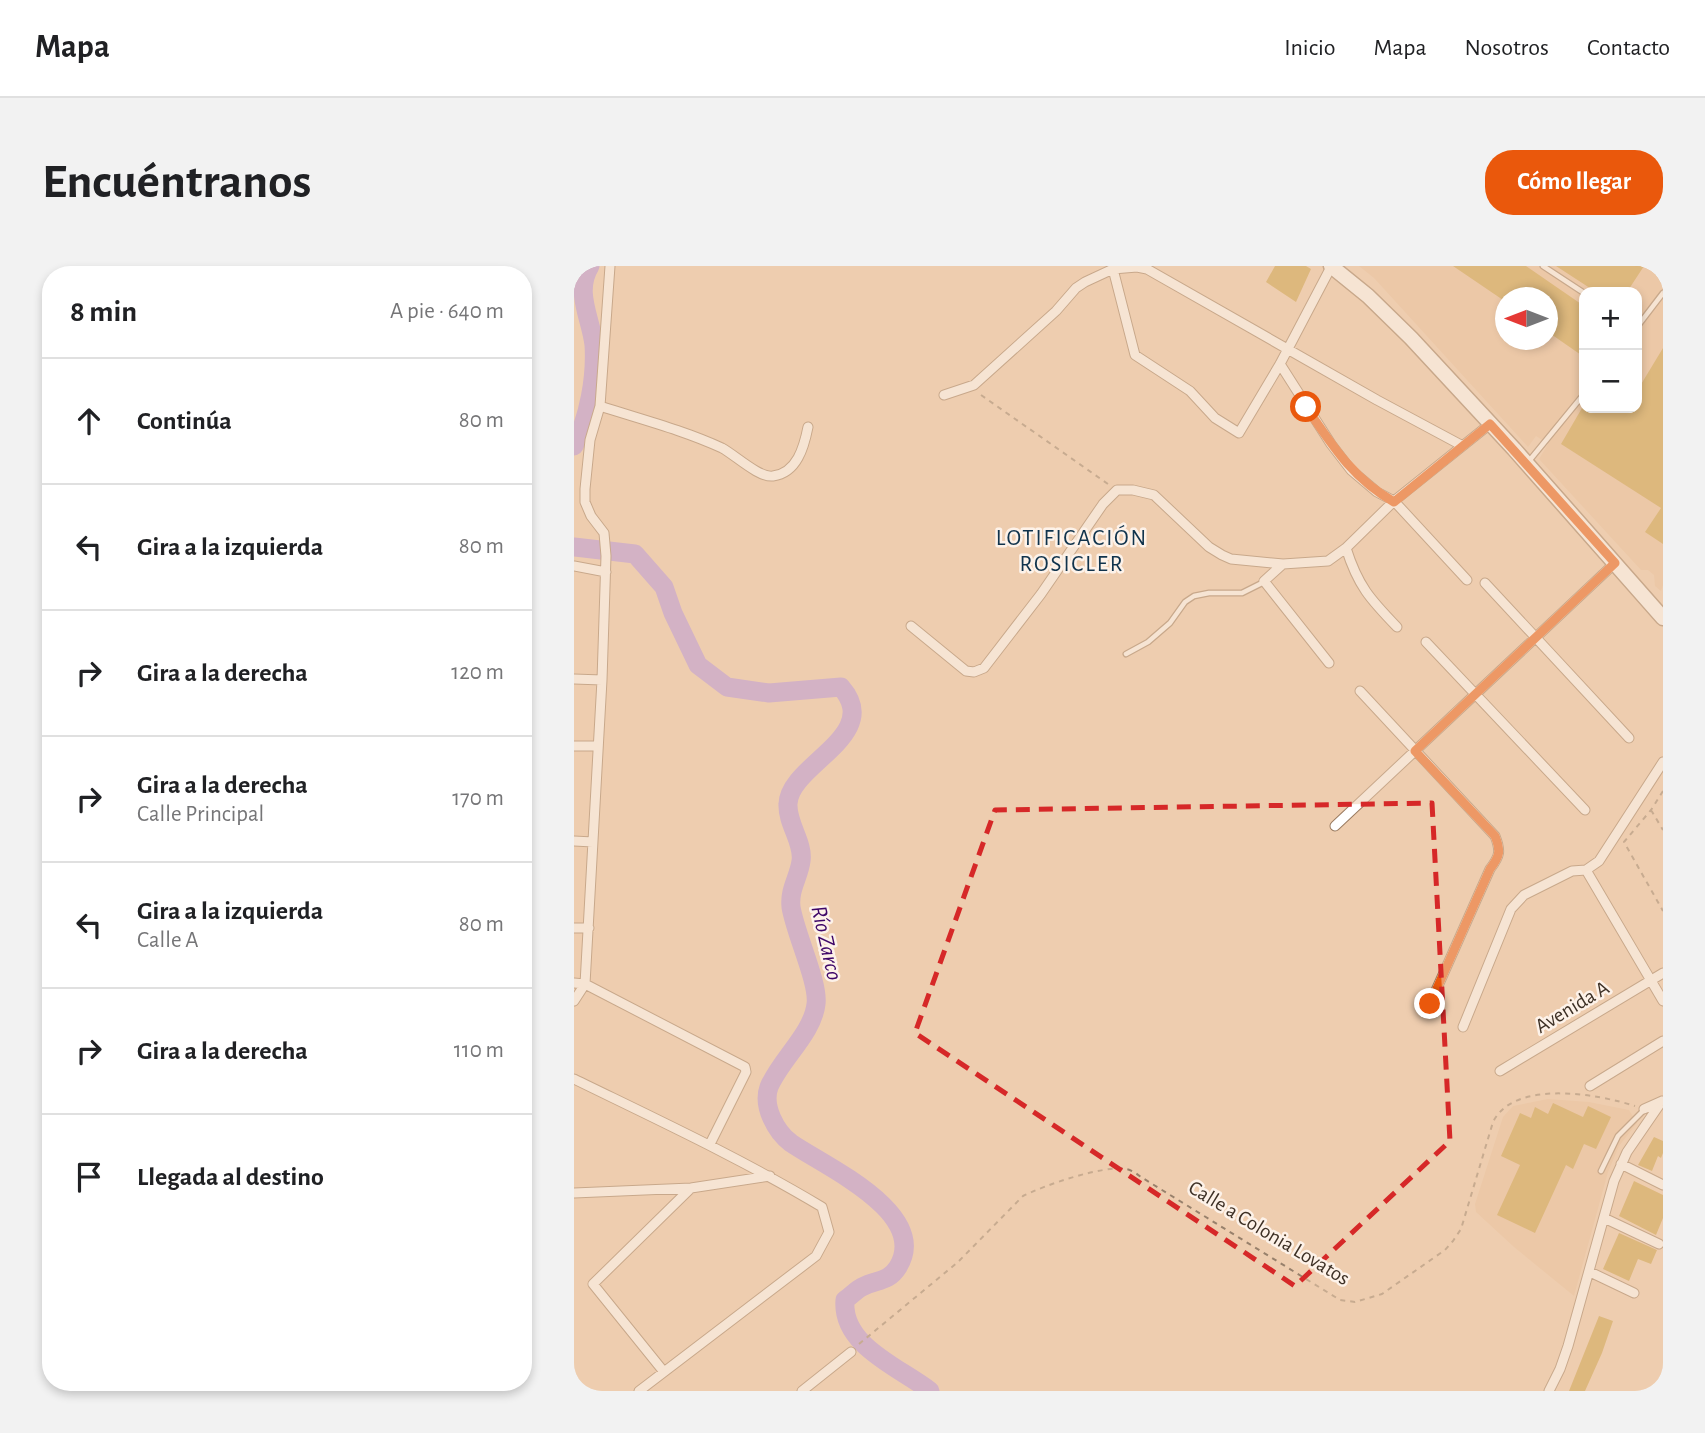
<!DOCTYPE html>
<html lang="es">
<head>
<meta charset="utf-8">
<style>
  body { margin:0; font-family:"Alegreya Sans",sans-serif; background:#f2f2f2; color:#202124 }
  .controls { position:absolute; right:21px; top:21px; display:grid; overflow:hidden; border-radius:14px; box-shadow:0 4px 10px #0003 }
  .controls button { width:63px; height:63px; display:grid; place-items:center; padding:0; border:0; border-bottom:2px solid #e0e0e0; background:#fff; color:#202124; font:35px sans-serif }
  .compass { position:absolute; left:921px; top:21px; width:63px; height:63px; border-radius:50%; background:#fff; box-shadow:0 4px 10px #0003; rotate:270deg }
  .stop { position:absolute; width:21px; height:21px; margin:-16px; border:5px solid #ea580c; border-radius:50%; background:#fff }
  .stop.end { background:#ea580c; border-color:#fff; box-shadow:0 2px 7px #0008 }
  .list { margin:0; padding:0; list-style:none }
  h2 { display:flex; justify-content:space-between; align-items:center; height:91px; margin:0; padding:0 28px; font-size:30px }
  h2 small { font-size:23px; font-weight:400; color:#757577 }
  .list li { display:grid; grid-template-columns:46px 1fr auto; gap:21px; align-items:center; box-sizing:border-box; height:126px; padding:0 28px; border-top:2px solid #e0e0e0 }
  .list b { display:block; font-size:26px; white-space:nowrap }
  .list p { margin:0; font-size:23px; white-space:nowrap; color:#757577 }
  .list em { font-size:23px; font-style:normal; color:#757577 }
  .icon { flex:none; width:38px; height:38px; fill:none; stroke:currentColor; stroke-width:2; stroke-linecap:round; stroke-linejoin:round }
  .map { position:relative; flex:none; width:1089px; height:1125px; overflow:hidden; border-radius:28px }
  header { display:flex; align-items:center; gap:42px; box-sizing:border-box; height:98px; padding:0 35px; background:#fff; border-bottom:2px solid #e0e0e0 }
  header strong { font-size:33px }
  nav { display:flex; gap:38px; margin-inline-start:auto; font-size:24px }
  .intro { display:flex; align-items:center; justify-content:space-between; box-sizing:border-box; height:168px; padding:0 42px }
  h1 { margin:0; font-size:49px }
  .button { padding:18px 32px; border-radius:28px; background:#ea580c; color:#fff; font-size:24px; font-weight:700 }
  main { display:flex; gap:42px; padding:0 42px }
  aside { flex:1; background:#fff; border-radius:28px; box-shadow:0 4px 10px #0003 }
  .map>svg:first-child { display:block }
</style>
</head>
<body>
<header>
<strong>Mapa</strong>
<nav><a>Inicio</a><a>Mapa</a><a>Nosotros</a><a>Contacto</a></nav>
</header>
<div class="intro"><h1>Encuéntranos</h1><a class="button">Cómo llegar</a></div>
<main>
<aside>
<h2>8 min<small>A pie · 640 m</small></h2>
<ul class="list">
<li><svg class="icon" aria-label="ahead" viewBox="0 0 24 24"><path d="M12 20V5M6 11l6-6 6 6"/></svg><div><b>Continúa</b></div><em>80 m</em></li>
<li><svg class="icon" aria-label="left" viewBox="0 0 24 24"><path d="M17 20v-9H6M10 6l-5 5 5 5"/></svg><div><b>Gira a la izquierda</b></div><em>80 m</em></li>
<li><svg class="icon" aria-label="right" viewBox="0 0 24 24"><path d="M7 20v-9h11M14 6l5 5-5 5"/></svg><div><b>Gira a la derecha</b></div><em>120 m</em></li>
<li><svg class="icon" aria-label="right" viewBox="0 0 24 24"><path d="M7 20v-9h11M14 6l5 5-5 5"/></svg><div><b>Gira a la derecha</b><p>Calle Principal</p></div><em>170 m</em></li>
<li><svg class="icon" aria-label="left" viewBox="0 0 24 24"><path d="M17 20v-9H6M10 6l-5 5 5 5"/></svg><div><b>Gira a la izquierda</b><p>Calle A</p></div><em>80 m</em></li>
<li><svg class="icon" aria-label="right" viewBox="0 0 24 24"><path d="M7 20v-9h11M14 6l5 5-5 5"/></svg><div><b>Gira a la derecha</b></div><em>110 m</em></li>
<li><svg class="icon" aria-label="arrive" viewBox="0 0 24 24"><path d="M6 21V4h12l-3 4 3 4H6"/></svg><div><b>Llegada al destino</b></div></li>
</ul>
</aside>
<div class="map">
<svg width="1089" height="1125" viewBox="0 0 1089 1125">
  <rect width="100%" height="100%" fill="#eecdaf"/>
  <path fill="#e8c19e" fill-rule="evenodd" d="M785 0H1089V319L1087 325 1081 320 1080 309 1074 304H1067L965 193 974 178 962 170 954 181 800 12ZM1010 26H1063V142H1010ZM932 32H974V74H932Z
    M974 833 1015 836 1055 844 1063 857 1045 880 1034 906 1000 1030 940 981 902 946 901 938 929 851 939 840Z"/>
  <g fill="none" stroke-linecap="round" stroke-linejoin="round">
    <path stroke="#b290e0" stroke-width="19" d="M0 180C15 151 22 111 20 79 17 52 0 26 16 0
      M0 281 61 288 90 321 99 347 124 399 153 421 195 427 267 421C310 470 215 498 214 538 213 558 230 577 227 595 225 611 215 623 217 641 221 667 245 717 242 738 239 767 206 794 195 821 188 840 202 866 217 877 250 900 357 947 324 1001 314 1017 302 1013 288 1021 282 1024 277 1030 271 1034 267 1080 327 1102 356 1125"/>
  </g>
  <path fill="#c89d42" d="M701 0H732L737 3 722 36 692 16Z
    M879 0H952L1010 40V91L974 66V32H932V36Z
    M982 0H1070L1053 26H1022Z
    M1089 82V278L1071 266 1087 242 987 178 1008 142H1063V125Z
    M979 837 1009 851 1014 840 1037 851 1022 883 1010 878 999 903 992 899 961 967 923 949 946 899 927 890 946 847 957 852 961 841 974 848Z
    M1080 871 1089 875V887L1087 892 1084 890 1078 905 1064 899Z
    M1060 915 1089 929V952L1082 969 1045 950Z
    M1045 967 1083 984 1077 998 1064 993 1055 1015 1029 1003Z
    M1025 1050 1039 1055 1028 1087 1011 1125H995Z"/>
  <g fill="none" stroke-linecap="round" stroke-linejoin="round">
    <g stroke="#9a7b60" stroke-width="7">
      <path id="service" d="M969 0 1010 27
        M1063 61 1089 27
        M955 195 1010 128
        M552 388 574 376 596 357 611 336 620 330 635 327H668L690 316
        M1027 905 1044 870 1070 844"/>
    </g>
    <g stroke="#9a7b60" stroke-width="11">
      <path id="minor" d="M539 3 561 89 616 125 641 152 665 167 706 98 757 1
        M706 98 757 178 777 204 803 226 820 235 893 314
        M370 129 400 119 482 45 502 22 511 16 539 3 563 1 573 3 803 134 887 179
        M26 140C66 153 109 164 148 182 161 189 185 212 199 210 223 207 230 181 234 161
        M0 300 32 306
        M911 317 1055 472
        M337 360 392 405 400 406 410 402 467 328 529 238 543 224H559L580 229 635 281 648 289 657 293 709 298
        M823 361C796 333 784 320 772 282L820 235 916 158
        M852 376 1011 544
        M755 397 690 315 709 298 754 295 772 282
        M0 413 28 414
        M786 425 921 570C927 585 926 590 916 603L856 738
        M0 480H24
        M761 560 1041 297
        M0 575 19 576
        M1012 604 1089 735
        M0 662H15
        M0 717 11 718 171 801 172 806 136 878
        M0 735 11 718 28 414 32 290 30 267 17 250 11 236V223L16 174 26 140 36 0
        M889 761 937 643 950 629 998 605 1012 604 1025 595 1089 496
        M926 805 1089 707
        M0 813C84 854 168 893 248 941L255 966 242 990 65 1125
        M1016 820 1089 775
        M1070 843 1088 835
        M1047 898 1089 919
        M0 927 117 922 196 910
        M1030 952 1085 978
        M1016 1006 1060 1027
        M90 1106 19 1018 117 922
        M228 1125 277 1086
        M975 1125 986 1103 994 1080 1040 915 1053 886 1088 835"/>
    </g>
    <g stroke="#9a7b60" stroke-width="17">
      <path id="primary" d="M757 0 794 30 837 72 940 183 1089 352"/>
    </g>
    <path stroke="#98816c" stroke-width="2" stroke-dasharray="5 5" stroke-linecap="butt" d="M407 129 534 218
      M1089 525 1077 544 1050 576 1089 645
      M1077 544 1089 564
      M285 1078 384 996 449 930C471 919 529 899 552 903 558 904 563 908 567 911L766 1034 781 1036 808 1028 871 984 879 975 887 963 919 856C940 813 1024 828 1061 840"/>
    <use href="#service" stroke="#fff" stroke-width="4.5"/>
    <use href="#minor" stroke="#fff" stroke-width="9"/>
    <use href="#primary" stroke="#fff" stroke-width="14"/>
  </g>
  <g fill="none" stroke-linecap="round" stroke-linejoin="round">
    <path stroke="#ea580c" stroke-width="9" d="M732 141C758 179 778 212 820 236L916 158 1041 297 841 485 921 570C927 585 926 590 916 603L856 738"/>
  </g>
  <path d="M0 0H1089V1125H0ZM858 537 876 875 721 1020 341 767 421 544Z" fill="#eecdaf" fill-opacity=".55" fill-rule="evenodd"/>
  <path fill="none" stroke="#d62828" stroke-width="5" stroke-dasharray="14 9" stroke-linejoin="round" d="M858 537 876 875 721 1020 341 767 421 544Z"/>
  <g text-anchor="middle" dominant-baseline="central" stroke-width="5" stroke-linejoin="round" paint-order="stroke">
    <g font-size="21" fill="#3e3126" stroke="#fdf2e9">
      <text transform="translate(998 741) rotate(-31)">Avenida A</text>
      <text transform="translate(695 967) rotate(31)">Calle a Colonia Lovatos</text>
    </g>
    <g font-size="23" letter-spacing="2" fill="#10334c" stroke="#fdf2e9">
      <text x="498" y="272">LOTIFICACIÓN<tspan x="498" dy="26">ROSICLER</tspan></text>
    </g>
    <g font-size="23" font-style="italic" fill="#3e0668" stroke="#fdf2e9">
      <text transform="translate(252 677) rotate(77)">Río Zarco</text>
    </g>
  </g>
</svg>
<div class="controls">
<button>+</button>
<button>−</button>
</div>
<svg class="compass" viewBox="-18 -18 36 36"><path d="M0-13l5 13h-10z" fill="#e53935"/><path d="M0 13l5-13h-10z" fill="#757577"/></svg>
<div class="stop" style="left:732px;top:141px"></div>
<div class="stop end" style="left:856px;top:738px"></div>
</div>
</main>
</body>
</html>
